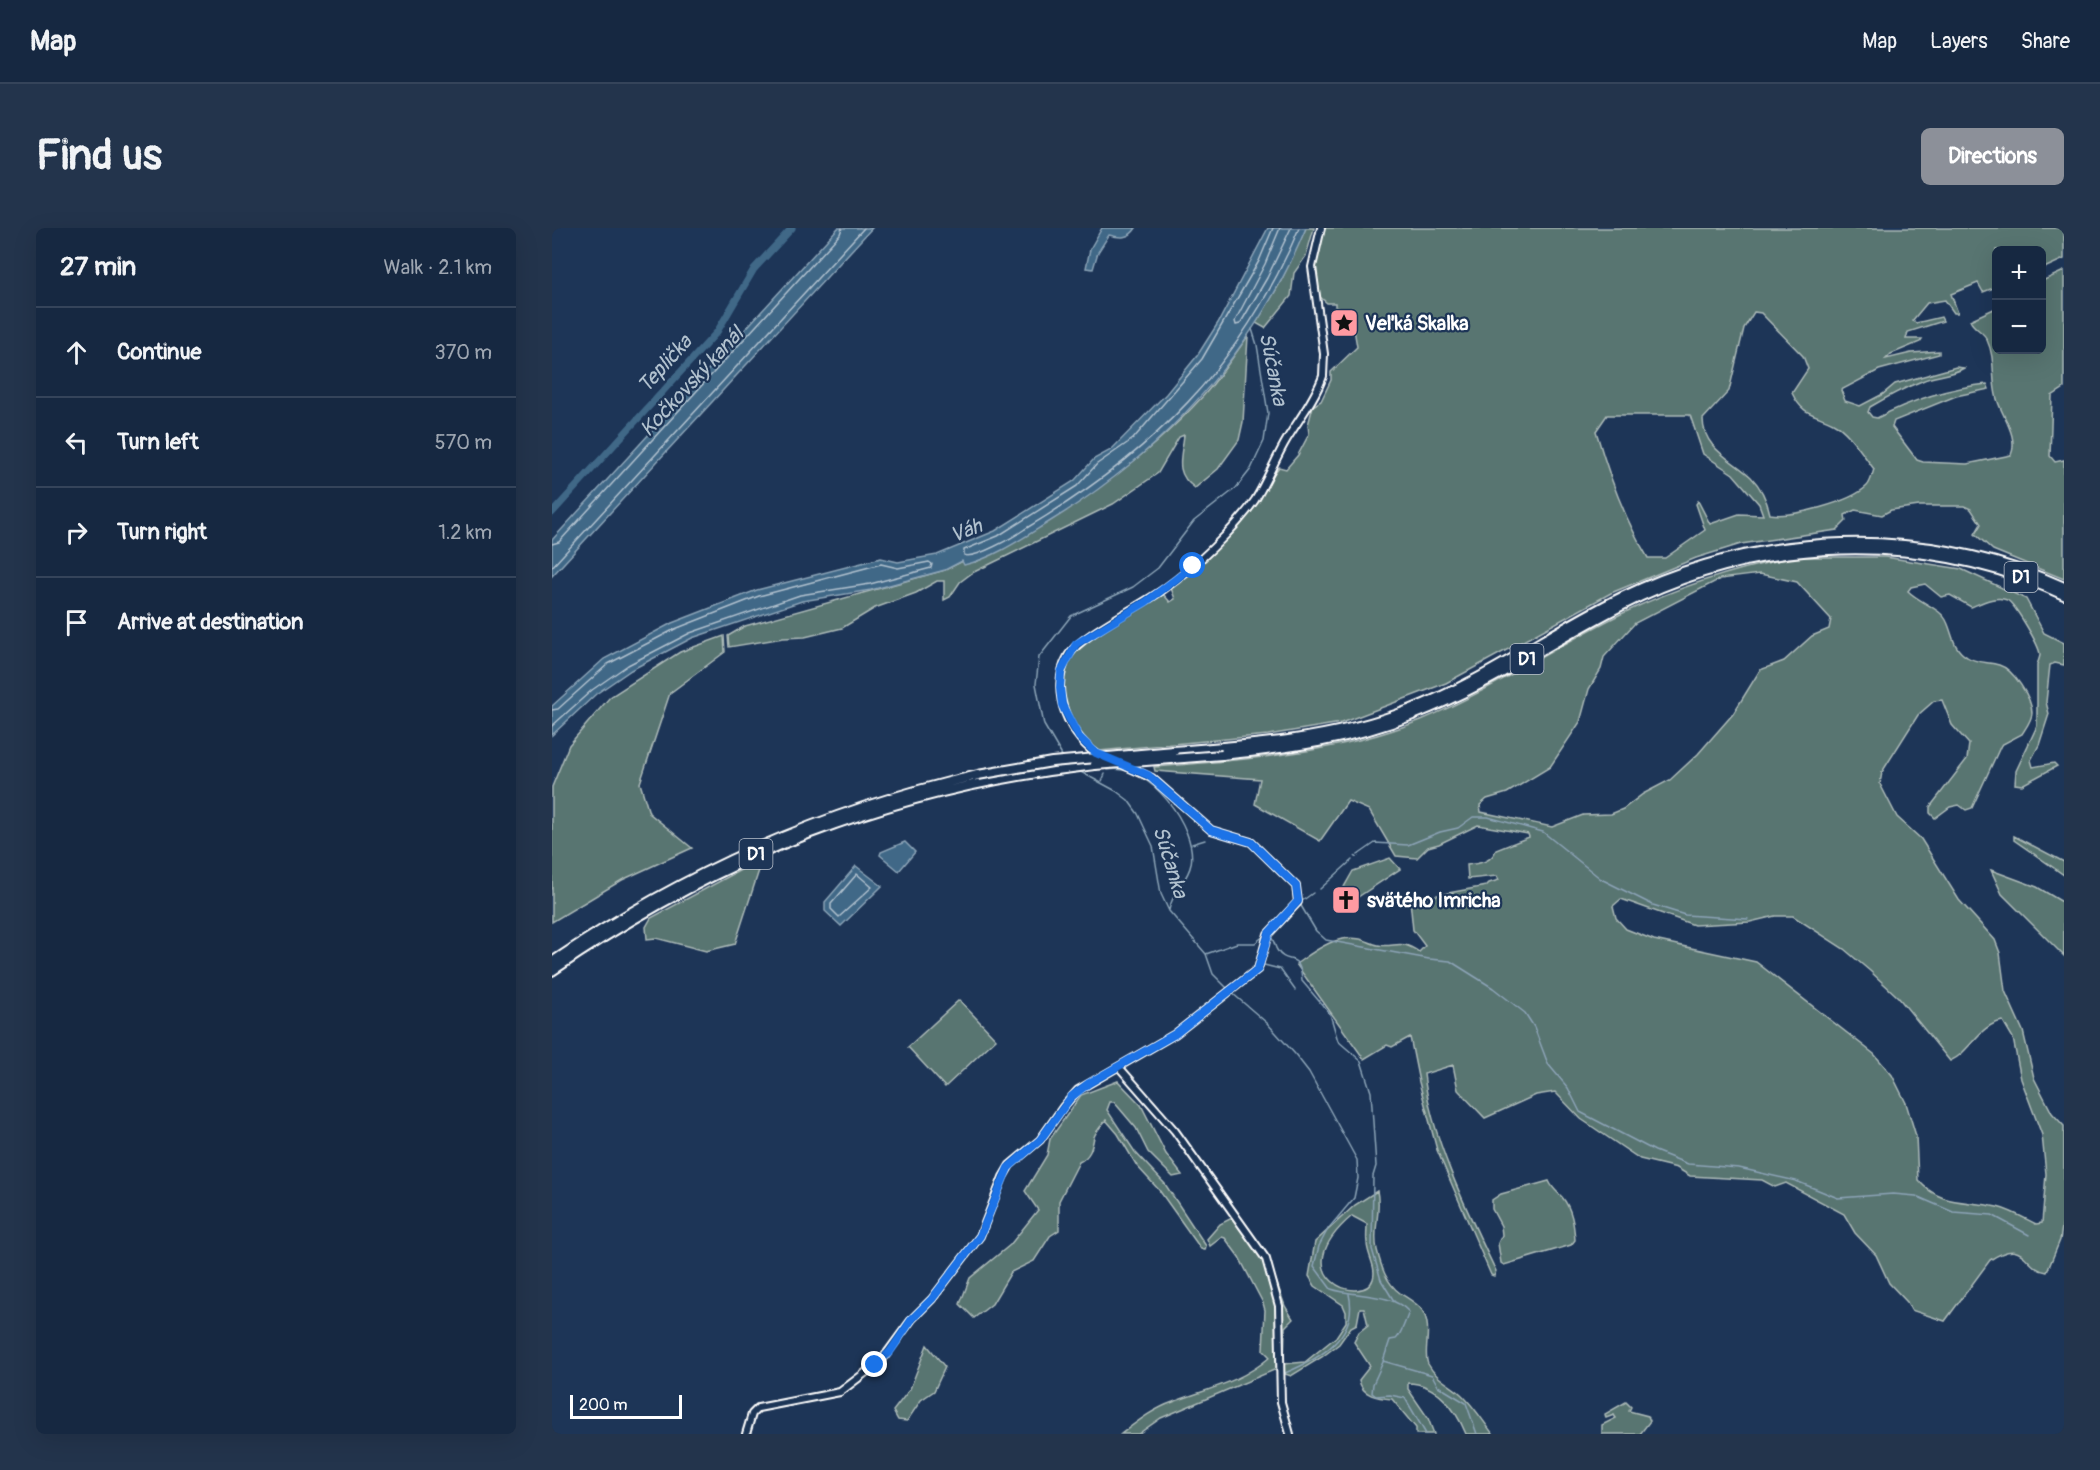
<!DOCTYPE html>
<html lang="en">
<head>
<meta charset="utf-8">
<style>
  body { margin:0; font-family:Pangolin,sans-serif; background:#23344c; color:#f1f3f6 }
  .controls { position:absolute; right:18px; top:18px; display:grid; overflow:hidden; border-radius:9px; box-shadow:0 6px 24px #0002 }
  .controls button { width:54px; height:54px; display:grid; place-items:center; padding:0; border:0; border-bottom:2px solid #35445a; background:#162841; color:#f1f3f6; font:30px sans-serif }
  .scale { position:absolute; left:18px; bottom:15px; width:112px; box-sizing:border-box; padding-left:6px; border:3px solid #fff; border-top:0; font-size:16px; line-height:21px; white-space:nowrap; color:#fff; -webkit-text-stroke:4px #1d3557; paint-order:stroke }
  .stop { position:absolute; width:18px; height:18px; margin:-14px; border:4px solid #1a73e8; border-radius:50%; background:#fff }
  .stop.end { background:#1a73e8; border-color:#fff; box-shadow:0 2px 6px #0008 }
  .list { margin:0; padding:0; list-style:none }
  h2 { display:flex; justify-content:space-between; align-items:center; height:78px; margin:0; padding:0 24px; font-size:26px }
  h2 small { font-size:20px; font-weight:400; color:#9ea6b1 }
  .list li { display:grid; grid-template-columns:39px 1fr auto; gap:18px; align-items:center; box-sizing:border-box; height:90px; padding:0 24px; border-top:2px solid #35445a }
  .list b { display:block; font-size:22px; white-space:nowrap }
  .list em { font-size:20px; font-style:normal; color:#9ea6b1 }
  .icon { flex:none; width:33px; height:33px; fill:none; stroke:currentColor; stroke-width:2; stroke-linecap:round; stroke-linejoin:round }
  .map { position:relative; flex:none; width:1512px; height:1206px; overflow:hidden; border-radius:9px }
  header { display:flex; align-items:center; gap:36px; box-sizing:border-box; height:84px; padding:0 30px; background:#162841; border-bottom:2px solid #35445a }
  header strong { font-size:28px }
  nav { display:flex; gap:33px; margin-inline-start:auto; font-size:21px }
  .intro { display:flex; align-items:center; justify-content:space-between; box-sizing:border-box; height:144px; padding:0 36px }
  h1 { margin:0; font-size:42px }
  .button { padding:15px 27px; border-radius:9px; background:#8c9099; color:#fff; font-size:21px; font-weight:700 }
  main { display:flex; gap:36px; padding:0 36px }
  aside { flex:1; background:#162841; border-radius:9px; box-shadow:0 6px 24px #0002 }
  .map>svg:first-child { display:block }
</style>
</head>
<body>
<header>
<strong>Map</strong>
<nav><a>Map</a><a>Layers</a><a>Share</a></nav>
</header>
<div class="intro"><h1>Find us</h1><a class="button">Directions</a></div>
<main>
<aside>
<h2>27 min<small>Walk · 2.1 km</small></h2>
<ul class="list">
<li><svg class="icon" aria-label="ahead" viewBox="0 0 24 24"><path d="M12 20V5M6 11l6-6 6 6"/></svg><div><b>Continue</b></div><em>370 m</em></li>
<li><svg class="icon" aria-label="left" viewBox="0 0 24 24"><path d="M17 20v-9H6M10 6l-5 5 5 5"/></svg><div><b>Turn left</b></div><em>570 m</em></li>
<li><svg class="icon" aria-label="right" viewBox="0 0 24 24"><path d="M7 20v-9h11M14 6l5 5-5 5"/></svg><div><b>Turn right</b></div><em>1.2 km</em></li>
<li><svg class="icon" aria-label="arrive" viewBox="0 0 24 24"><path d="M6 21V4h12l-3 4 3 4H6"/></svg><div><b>Arrive at destination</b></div></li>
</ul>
</aside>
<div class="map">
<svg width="1512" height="1206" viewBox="0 0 1512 1206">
  <rect width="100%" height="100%" fill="#1d3557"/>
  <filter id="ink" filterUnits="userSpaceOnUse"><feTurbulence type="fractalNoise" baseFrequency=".0167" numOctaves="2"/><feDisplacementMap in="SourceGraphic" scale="12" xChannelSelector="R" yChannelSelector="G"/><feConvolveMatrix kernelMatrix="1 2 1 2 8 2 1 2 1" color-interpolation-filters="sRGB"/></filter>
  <g filter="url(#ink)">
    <path fill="#597471" stroke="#acbab8" stroke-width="1.5" fill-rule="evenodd" d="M754 0H762L754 28 742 45 739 68 713 100 704 95 727 57Z
      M771 0H1512V31L1490 41V22H1444V59L1431 64 1426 55 1399 66 1406 85H1402L1393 72 1375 75 1360 93 1364 95 1389 89 1391 93 1356 104 1354 111H1370L1368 114 1339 126 1334 131 1359 125 1387 123V126L1327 142 1289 162 1293 173 1308 178 1331 166 1343 156 1404 139 1412 140C1399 148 1383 147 1370 153 1352 160 1335 169 1318 179L1316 184 1320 189 1325 190C1360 172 1396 160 1435 156L1437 161 1404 168 1342 193 1340 199 1365 232 1371 234 1415 236 1459 227C1467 209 1450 188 1445 171 1439 151 1444 131 1435 112 1432 103 1421 101 1418 92L1444 80V122H1490V53L1512 43V160L1500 168 1498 228 1503 234 1512 232V351L1441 322 1423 306 1429 296 1419 281 1412 278H1367L1339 282 1330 287 1303 282 1293 287 1294 293 1285 302 1189 316 1144 330 1059 365 894 455 789 495 716 507 547 523C534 519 524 502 518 489 487 420 562 399 606 368L612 367 618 374 623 371 619 360 642 342 672 311 727 239 734 241 746 227 757 206 756 197 761 178 769 173 779 152V144L805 119 800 89 787 90 788 81 783 79V75H775L767 68 762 31ZM1202 84 1209 85 1251 128 1256 141 1240 165C1251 188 1262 185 1281 195 1297 203 1311 227 1322 241 1320 247 1319 254 1315 258 1299 274 1239 290 1218 286 1215 273 1209 259 1199 249 1180 231 1151 221 1151 191L1177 163 1192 100ZM1055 187H1138L1151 226 1181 246 1207 276 1211 287 1187 286 1158 296 1146 273 1144 276 1153 302 1113 330H1096C1072 290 1057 249 1044 203Z
      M696 108 691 194 687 212 666 241 643 260C621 245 630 228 632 207L627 209 606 245 561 276 420 345 408 354 398 369 392 372V353H385L364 365 323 380 290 400 253 409 231 410 177 419 176 408 193 398 393 342 411 333 424 334C509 288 587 239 652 167 668 149 682 127 696 108Z
      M1245 329H1333L1409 341 1474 371 1492 405 1512 415V437L1503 435 1498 437 1494 474 1497 486 1487 517 1479 532 1481 539 1502 535 1505 538 1470 557 1463 556 1464 543 1485 498V436C1486 435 1488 428 1488 427 1488 418 1462 375 1455 372 1444 367 1429 375 1419 379L1398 367 1389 369 1373 356 1359 359 1356 363C1368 375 1389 380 1395 394 1401 407 1401 421 1415 429 1424 435 1436 434 1447 437 1461 441 1480 470 1480 485 1480 492 1473 501 1470 506L1449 517 1420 580 1414 582 1407 577 1398 579 1383 590 1378 585V579L1415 531 1417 516 1400 497 1390 472 1382 473 1366 487 1330 544 1328 556 1345 589 1369 611 1407 672 1443 712 1448 725 1453 763 1471 803 1482 850 1500 885 1512 898V986L1508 1012 1495 1044C1471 1041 1475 1008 1438 1032L1393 1093 1359 1082 1355 1074 1337 1055 1324 1027 1303 1005 1292 986 1234 955 1223 959 1210 952 1138 948 1125 940 1088 931 1029 891 1003 864 984 867 933 890 906 862 901 837 872 846C879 910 916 985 944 1043L942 1048 939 1047 885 922 867 854 858 809 840 819 835 817 812 831 744 736C764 722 782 707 808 711 814 712 820 716 826 717 844 720 847 710 867 724L873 718 861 702 858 672 934 658 937 655 947 652 945 648 916 651 915 637C927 635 939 635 944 622L977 609 976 606 926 597 887 616 876 619 865 630 844 628 817 582 796 573 768 613 703 576 708 551 603 543 602 539C692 532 784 526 869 492 939 463 1001 419 1069 386 1126 359 1183 340 1245 329ZM1208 346 1245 354 1279 391 1277 401 1260 408 1232 433 1208 442 1181 486 1146 526 1118 552 1091 566 1071 581 1059 586 1031 587 1000 599 929 584 928 577 935 571 955 565 998 539 1028 494 1037 461 1049 441 1052 429 1083 395 1168 351ZM1069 671 1142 697 1198 694 1223 688H1241L1292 721 1318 743 1346 769 1398 833C1418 825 1427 796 1451 793L1461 810 1469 851 1490 907 1494 946 1490 995 1484 996C1472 990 1458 982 1445 979 1413 971 1391 980 1366 952L1364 908 1354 875 1340 847 1322 826 1204 734 1102 712 1074 701 1064 690 1061 678Z
      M172 408 173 424 118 465 88 555 97 585 140 620 70 652 0 694V559L17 517 58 469 128 424Z
      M1462 608 1512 634V647L1462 612Z
      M211 630 183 716 154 723 104 710 95 711 94 699 99 690Z
      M838 630 848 641 806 669 803 664 792 659 801 643Z
      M1439 642 1485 659 1512 675V728L1450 666Z
      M407 772 444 811 393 859 356 819Z
      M566 853 589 877 614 926 630 947 621 949 596 924 584 900 562 874H558L555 882 583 924 613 956 654 1018 653 1022 649 1021 607 962 585 938 566 906 554 892C550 897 544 903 542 909 540 920 538 929 527 934L507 973V1002L498 1008 482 1033 459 1044 440 1076 422 1090 408 1076 418 1050 458 1017 486 982 473 963 495 927 498 911 529 867Z
      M997 953C1000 960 1004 963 1010 969 1020 981 1022 997 1023 1012L1019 1017 952 1037 949 1035 946 1015 950 1007 949 998 940 981V972L949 966Z
      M825 963C830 983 820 1002 825 1022 829 1038 834 1055 848 1065 855 1070 865 1075 870 1082 882 1100 870 1123 876 1136 884 1151 898 1156 909 1166 921 1177 931 1193 941 1206H914C904 1181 884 1155 856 1155V1161L876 1190 882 1206H864V1200L840 1171C826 1170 810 1168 807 1152L818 1138 802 1114 807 1104 816 1097 812 1080H808L805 1096 799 1099 787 1116 770 1129 739 1148 722 1142 609 1190 586 1206H569C585 1194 601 1181 621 1174 655 1161 690 1154 718 1129L711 1122 713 1082 711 1075 687 1029 673 1010 670 1009 658 1018 655 1011 668 996 682 989 721 1044 733 1078 741 1091 733 1099 732 1136 753 1134 784 1109 794 1094V1084L791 1077 763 1058 757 1048 763 1014 803 977ZM800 988 815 996C815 1002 814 1009 815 1015 815 1027 825 1039 821 1051 812 1080 728 1049 800 988Z
      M375 1117 393 1139 382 1163 369 1172 355 1193 346 1192 341 1183 358 1161Z
      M1074 1174 1079 1179 1077 1183 1096 1188 1098 1193 1088 1206H1050V1197L1064 1190 1062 1187 1054 1190 1053 1186Z"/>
    <path fill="#3f6787" stroke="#8ca4b7" stroke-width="1.5" d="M286 0H320L0 348V312Z
      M550 0H584C577 11 568 10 557 7L546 24 541 41 534 40 538 21Z
      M716 0H754C702 125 612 224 497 294 471 310 442 330 412 337L410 333 393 342 319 362 250 373 140 410 79 442 44 466 0 507V478L52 431 120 395 205 362 329 330 346 334 385 327 443 303 522 253 542 231 559 222 614 166 645 128 666 95Z
      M353 614 363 624 347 643 328 627 329 624Z
      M304 638 330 658 289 698 273 683V674Z"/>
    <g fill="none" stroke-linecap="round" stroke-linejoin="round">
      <path stroke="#b2c2cf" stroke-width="1.5" d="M721 0 707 33 650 131 581 211 545 236 525 258 446 308 412 322V327C422 332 463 308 473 301 600 225 689 139 747 0
        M728 0 713 36 683 93 684 97 688 96 715 50 739 0
        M0 316 7 314 288 6 290 0
        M0 339 312 0
        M0 482 6 481 56 436 123 401 207 368 329 336 346 340 377 334 380 336 379 340 318 356 248 367 138 405 76 437 40 462 0 498
        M305 646 320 659 287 689 279 681V676Z"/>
      <path stroke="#8ca4b7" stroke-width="1.5" d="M512 531 492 497 484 456 487 429 519 388 581 359 606 340 642 293 684 260 699 241 712 213 716 185 705 117 700 101
        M556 542C596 533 646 600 639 636 636 653 621 661 617 682
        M527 543 564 563 576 572 586 586 601 618 609 666 617 683 654 726 661 746 676 761
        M550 553 553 546
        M623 576 650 598
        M640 616 653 612
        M803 629 823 615 856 617 888 604 906 600 921 589H936L991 604 1049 651 1101 677 1133 687 1196 691
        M768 661 800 632
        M750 673 761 665
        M748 676 764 703 774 712 877 731 898 733 941 760 973 785 982 799 996 836 1016 860 1028 884 1103 923 1136 936 1187 940 1244 953 1286 970 1341 966 1364 968 1401 984 1440 987 1477 1007
        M712 706 719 699
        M719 709C723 714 722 717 725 722 735 739 748 721 750 753L778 786 786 813 809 833 819 864 824 938 821 948 820 1021 829 1052 842 1073
        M654 726 685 715H703L713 707
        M712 737 728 741 743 762
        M680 765 715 795 743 826 757 844 805 932 806 950 802 970 776 1001 767 1018 762 1038 779 1061C803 1069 839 1064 857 1084 854 1091 849 1107 844 1111L838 1112 831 1133 880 1147 886 1158 914 1175 925 1206
        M831 1134 821 1156 820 1165 824 1168 838 1167 853 1170 874 1206
        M733 1145C767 1131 807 1109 797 1066"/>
      <path stroke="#3f6787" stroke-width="7" d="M0 285 165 104 202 41 240 0"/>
      <g stroke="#fff" stroke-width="10">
        <path id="secondary" d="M551 530C517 511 496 463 516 428 528 407 589 378 612 361 642 340 683 301 703 272 715 253 723 231 735 211 747 191 763 171 771 148L772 126 760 39 769 0
          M567 839 623 903 714 1031 727 1078 729 1174 738 1206
          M194 1206 200 1186 206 1180 288 1164 330 1132 360 1091 380 1071 428 1008 451 949 458 937 488 912 511 879 526 862 623 806 706 741 716 706 746 674 744 658 699 614 659 602 600 550 569 536"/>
      </g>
      <g stroke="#fff" stroke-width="12">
        <path id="highway" d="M622 523C702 517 782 511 857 482 933 453 998 404 1070 369 1209 302 1370 295 1512 359
          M670 527C736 520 799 512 861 487 934 459 999 414 1069 378 1207 307 1371 302 1512 367
          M0 734C134 644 269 583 426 547
          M0 743C170 627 338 560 543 537"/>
      </g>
      <use href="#secondary" stroke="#1d3557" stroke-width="6"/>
      <use href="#highway" stroke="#1d3557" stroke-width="8"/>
      <g stroke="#fff" stroke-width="12" stroke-linecap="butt">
        <path id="highway-bridge" d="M543 537 670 527
          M426 547 500 534 622 523"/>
      </g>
      <use href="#highway-bridge" stroke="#1d3557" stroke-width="8"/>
    </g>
  </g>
  <g fill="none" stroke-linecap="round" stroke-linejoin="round" filter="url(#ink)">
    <path stroke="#1a73e8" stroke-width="8" d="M323 1137 338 1124 360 1091 380 1071 428 1008 456 940 488 912 519 869 537 855 623 806 706 741 717 705 746 673 744 658 699 614 659 602 596 547 544 525 527 509 510 477 508 460 509 444 524 416 594 374 641 338"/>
  </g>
  <defs>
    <g id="sight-square" transform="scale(1.5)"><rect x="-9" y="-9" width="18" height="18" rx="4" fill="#ff9aa2" stroke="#1d3557"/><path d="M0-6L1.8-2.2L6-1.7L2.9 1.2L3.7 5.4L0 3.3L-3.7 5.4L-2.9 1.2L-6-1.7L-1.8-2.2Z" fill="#111"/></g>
    <g id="church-square" transform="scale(1.5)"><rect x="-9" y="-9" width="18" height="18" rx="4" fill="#ff9aa2" stroke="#1d3557"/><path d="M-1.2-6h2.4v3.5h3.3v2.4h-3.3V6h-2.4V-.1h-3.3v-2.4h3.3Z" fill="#111"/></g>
  </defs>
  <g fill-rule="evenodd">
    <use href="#sight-square" x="792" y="95"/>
    <use href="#church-square" x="794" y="672"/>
  </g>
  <g text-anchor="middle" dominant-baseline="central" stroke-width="4.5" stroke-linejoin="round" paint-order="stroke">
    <g fill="#1d3557" stroke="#bbc2cd" stroke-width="1.5">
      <rect x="1452.5" y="334" width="33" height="30" rx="4.5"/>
      <rect x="958.5" y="416" width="33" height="30" rx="4.5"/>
      <rect x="187.5" y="611" width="33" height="30" rx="4.5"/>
    </g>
    <g font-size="18" font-weight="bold" fill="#fff">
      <text x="1469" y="349">D1</text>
      <text x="975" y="431">D1</text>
      <text x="204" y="626">D1</text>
    </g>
    <g font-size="20" font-weight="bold" fill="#fff" stroke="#1d3557" text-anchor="start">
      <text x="813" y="95">Veľká Skalka</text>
      <text x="815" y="672">svätého Imricha</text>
    </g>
    <g font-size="21" font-style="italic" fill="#b2c2cf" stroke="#1d3557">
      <text transform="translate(113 136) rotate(-48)">Teplička</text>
      <text transform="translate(721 141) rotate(79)">Súčanka</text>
      <text transform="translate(140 154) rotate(-47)">Kočkovský kanál</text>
      <text transform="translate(414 303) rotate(-22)">Váh</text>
      <text transform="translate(618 634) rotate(73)">Súčanka</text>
    </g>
  </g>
</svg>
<div class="controls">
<button>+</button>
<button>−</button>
</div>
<div class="scale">200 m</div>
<div class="stop" style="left:641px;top:338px"></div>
<div class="stop end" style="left:323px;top:1137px"></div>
</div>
</main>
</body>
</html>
